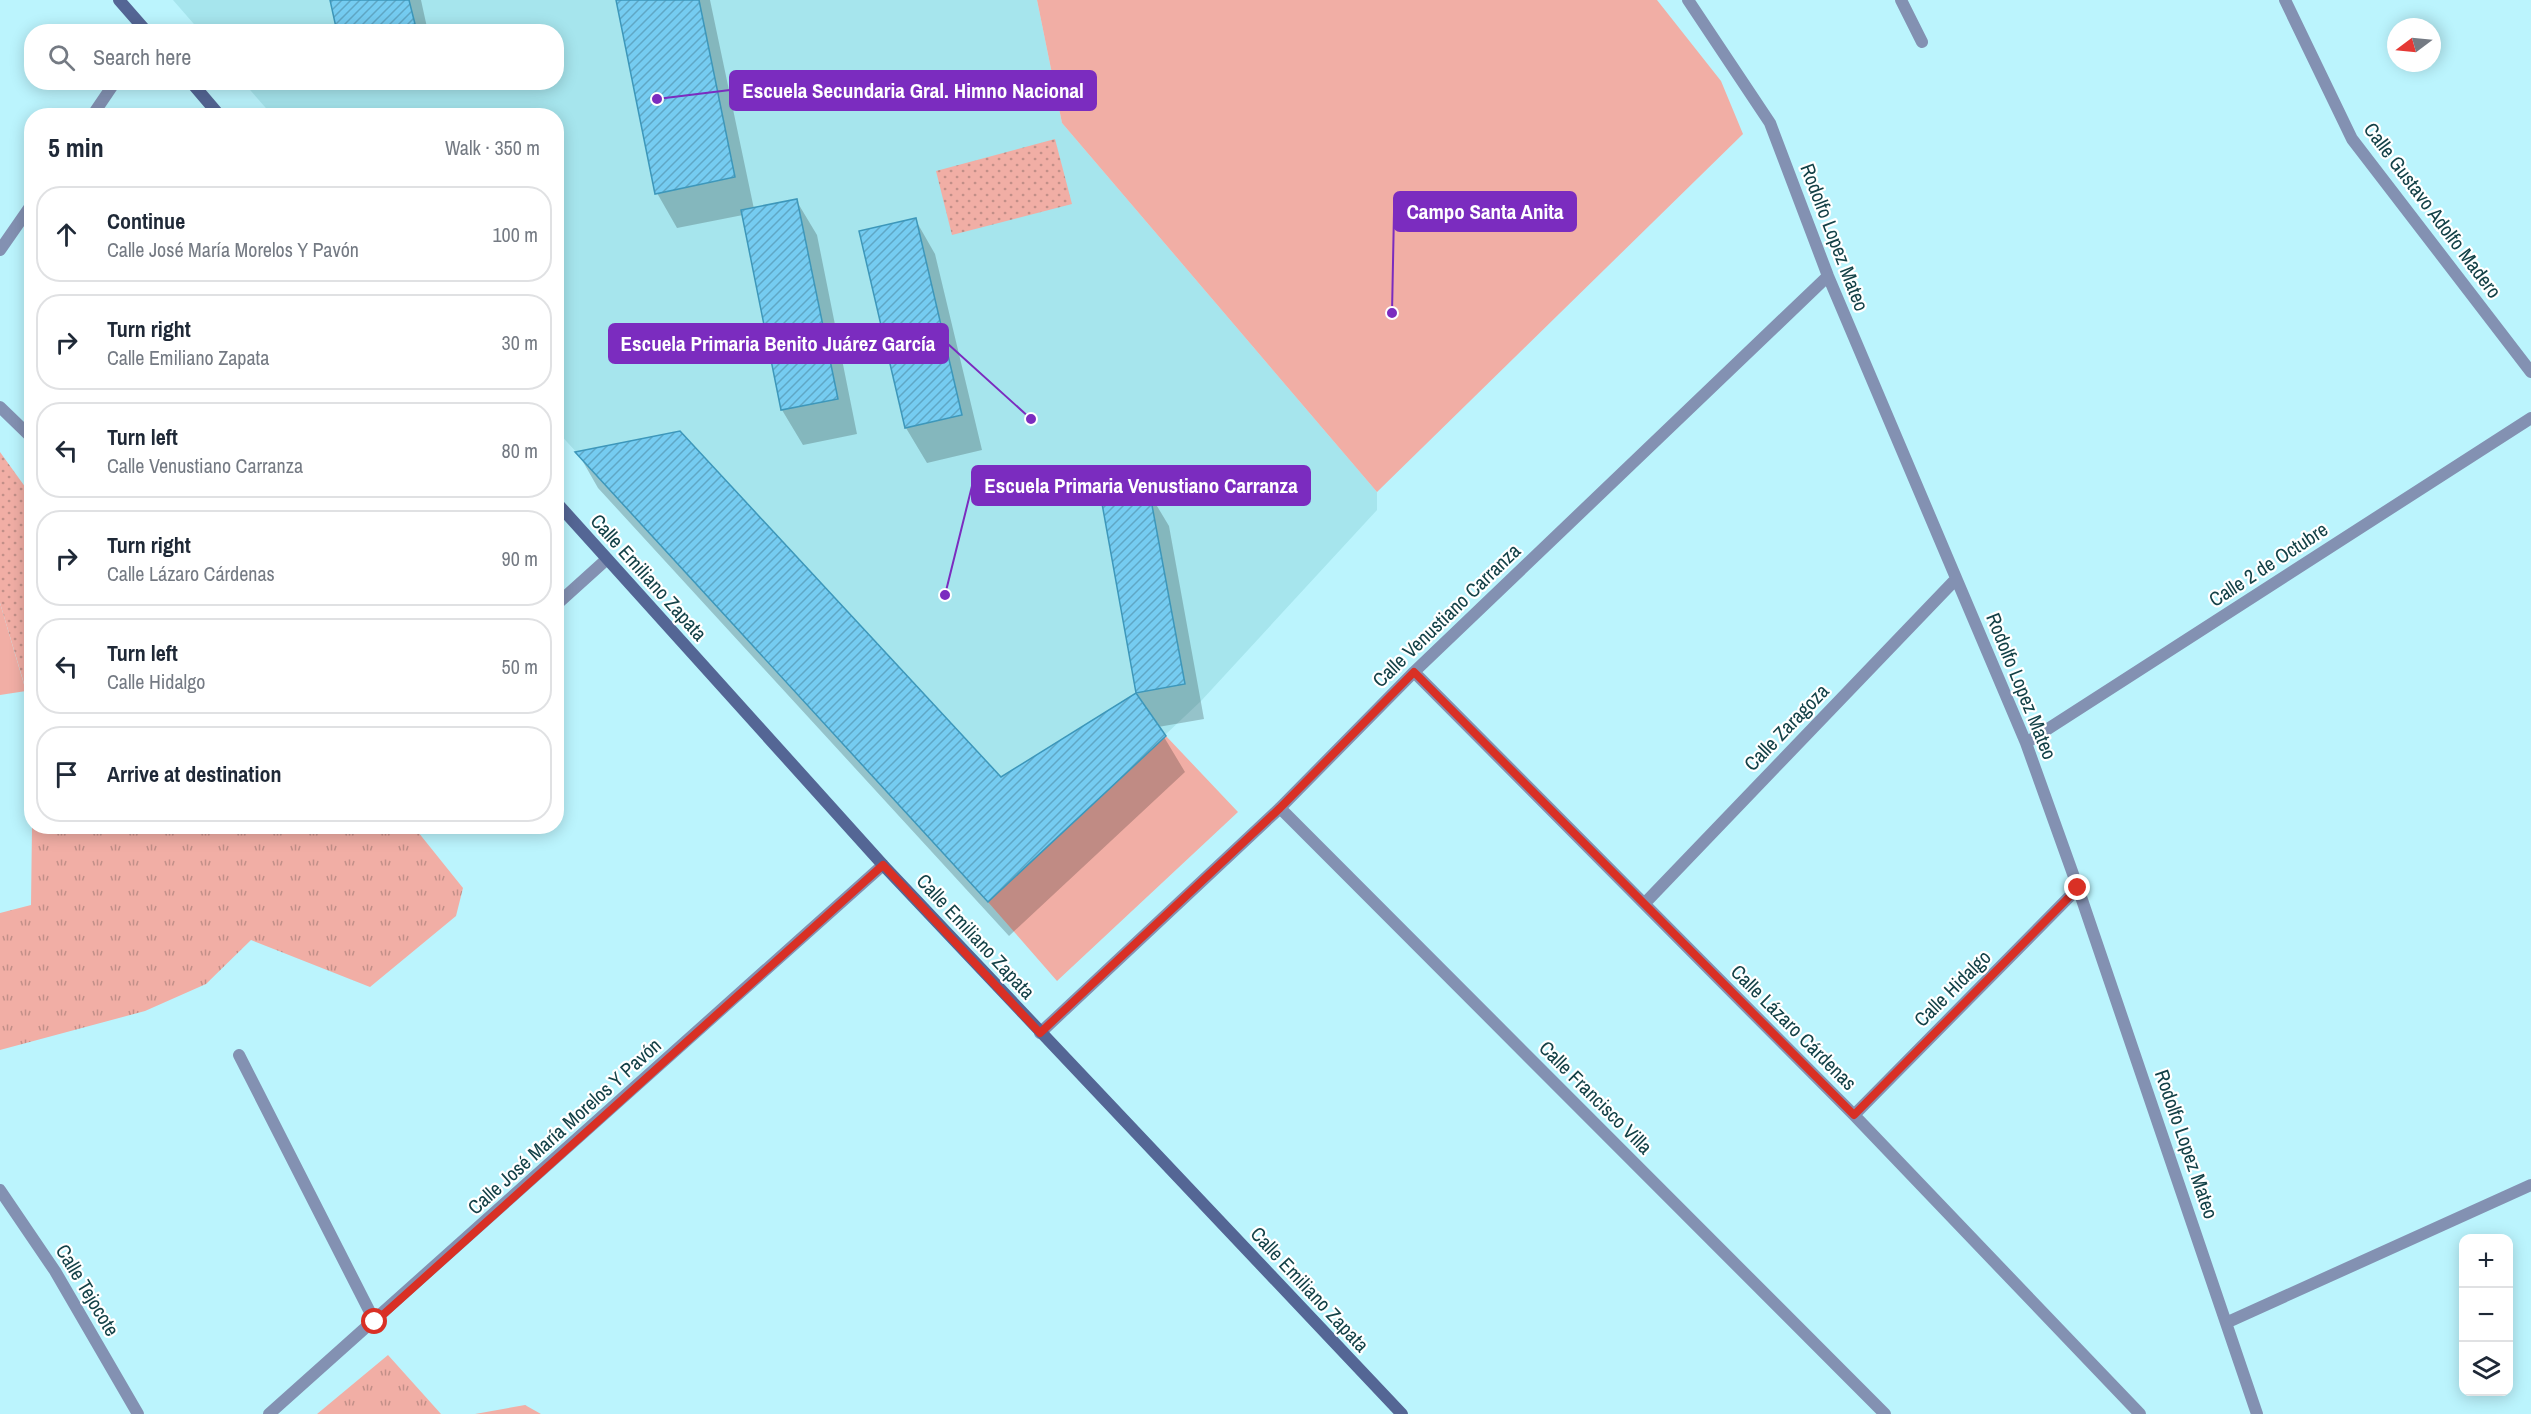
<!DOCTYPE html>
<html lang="en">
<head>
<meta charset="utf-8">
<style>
  body { margin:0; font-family:"Archivo Narrow",sans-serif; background:#f6f6f7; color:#1f2937 }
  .controls { position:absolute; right:18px; bottom:18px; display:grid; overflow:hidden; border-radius:12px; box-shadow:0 3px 15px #0003 }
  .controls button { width:54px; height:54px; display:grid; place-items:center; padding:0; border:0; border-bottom:2px solid #e0e1e3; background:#fff; color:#1f2937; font:30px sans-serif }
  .compass { position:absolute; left:2387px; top:18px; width:54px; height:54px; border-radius:50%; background:#fff; box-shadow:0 3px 15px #0003; rotate:254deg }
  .stop { position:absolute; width:18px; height:18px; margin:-14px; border:4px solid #d93025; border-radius:50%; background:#fff }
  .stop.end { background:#d93025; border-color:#fff; box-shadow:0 2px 6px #0008 }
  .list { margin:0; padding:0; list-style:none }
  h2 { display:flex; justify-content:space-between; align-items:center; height:78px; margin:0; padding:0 24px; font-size:26px }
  h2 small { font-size:20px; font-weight:400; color:#747a83 }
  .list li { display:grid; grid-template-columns:39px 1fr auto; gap:18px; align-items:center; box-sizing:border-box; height:96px; margin:0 12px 12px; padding:0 12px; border:2px solid #e0e1e3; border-radius:24px }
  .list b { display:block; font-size:22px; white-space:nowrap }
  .list p { margin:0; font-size:20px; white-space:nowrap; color:#747a83 }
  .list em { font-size:20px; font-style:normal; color:#747a83 }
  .icon { flex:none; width:33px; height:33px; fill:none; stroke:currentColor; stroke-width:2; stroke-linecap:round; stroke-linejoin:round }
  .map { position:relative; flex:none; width:2531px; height:1414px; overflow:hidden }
  .search { position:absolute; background:#fff; box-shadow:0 3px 15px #0003; left:24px; top:24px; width:540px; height:66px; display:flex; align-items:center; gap:15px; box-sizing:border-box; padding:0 21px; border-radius:24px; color:#747a83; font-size:22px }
  .panel { position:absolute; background:#fff; box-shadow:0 3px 15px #0003; left:24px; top:108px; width:540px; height:726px; border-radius:24px }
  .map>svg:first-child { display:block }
</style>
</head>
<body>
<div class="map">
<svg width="2531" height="1414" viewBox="0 0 2531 1414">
  <defs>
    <pattern id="grass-tufts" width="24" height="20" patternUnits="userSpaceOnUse" patternTransform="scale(1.5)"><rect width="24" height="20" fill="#f1aea5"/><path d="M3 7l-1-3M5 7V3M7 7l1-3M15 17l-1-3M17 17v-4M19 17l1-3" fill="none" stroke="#c28f88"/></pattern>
    <pattern id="garden-dots" width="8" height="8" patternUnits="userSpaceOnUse" patternTransform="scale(1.5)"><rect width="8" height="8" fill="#f1aea5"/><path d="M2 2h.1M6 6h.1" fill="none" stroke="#c28f88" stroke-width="1.8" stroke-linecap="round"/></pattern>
    <pattern id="building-hatch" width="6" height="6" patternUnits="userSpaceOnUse" patternTransform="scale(1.5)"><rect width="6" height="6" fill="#75ccf1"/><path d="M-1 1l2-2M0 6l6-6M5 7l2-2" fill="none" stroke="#5fa7c5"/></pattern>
  </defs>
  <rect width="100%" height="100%" fill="#bbf4fd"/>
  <path fill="#a6e5ed" d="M173 0H1037L1062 123 1377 492V510L1201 701 988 902 557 431 556 116 272 115 244 83 556 82V32L200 31Z"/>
  <path fill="url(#grass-tufts)" d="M243 827 257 831 414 827 463 888 456 916 370 987 251 940 206 984 145 1011 0 1050V913L31 905 32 827Z
    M388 1355 441 1414H317Z
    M525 1405 541 1414H475Z"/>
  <path fill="#f1aea5" d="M1037 0H1657L1721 81 1743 134 1377 492 1062 123Z
    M0 603 26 691 0 695Z
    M1166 736 1238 812 1057 981 988 902Z"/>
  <path fill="url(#garden-dots)" d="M1055 139 1072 204 952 235 936 171Z
    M0 452 31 495V707L0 603Z"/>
  <path fill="#0003" d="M331 0H421L428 32H338Z
    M617 0H710L754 209 796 200 817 235 857 434 803 445 782 410 743 215 677 228 657 193Z
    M915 219 935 254 982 450 927 463 906 428 861 232Z
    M578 453 1001 779 1138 693 1102 499 1148 491 1169 526 1204 719 1158 727 1185 772 1009 936 598 488Z"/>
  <path fill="url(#building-hatch)" stroke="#3d97ba" stroke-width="1.5" d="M330 0H409L415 24 380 32H337Z
    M616 0H699L735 177 655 194Z
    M797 199 838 399 781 410 741 210Z
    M916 218 962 415 905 428 859 231Z
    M680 431 1001 777 1136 693 1166 736 988 902 575 452Z
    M1149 489 1185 684 1136 693 1101 498Z"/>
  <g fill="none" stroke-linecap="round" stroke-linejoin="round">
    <path stroke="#8391b2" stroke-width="12" d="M1688 0 1770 123 1828 276 2026 743 2078 888 2257 1414
      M1901 0 1922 42
      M2285 0 2352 139 2531 372
      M92 116 115 82
      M0 250 32 204
      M0 407 32 438
      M556 605 607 559
      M1414 672 1854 1115 2140 1414
      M2026 743 2531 418
      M1280 808 1885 1414
      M1645 903 1956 579
      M1040 1033 1280 808 1414 672 1828 276
      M239 1055 375 1322
      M1854 1115 2078 888
      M0 1190 55 1271 138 1414
      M2228 1322 2531 1185
      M269 1414 883 865"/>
    <path stroke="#546695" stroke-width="12" d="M119 0 147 32
      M191 82 220 116
      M556 502 883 865 1402 1414"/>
  </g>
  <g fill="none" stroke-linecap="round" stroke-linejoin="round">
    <path stroke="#d93025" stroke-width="8" d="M375 1322 883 865 1040 1033 1280 808 1414 672 1854 1115 2078 888"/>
  </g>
  <g text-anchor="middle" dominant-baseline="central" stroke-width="4.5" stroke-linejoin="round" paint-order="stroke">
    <g font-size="20" fill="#134147" stroke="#fff">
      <text transform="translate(2433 210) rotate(53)">Calle Gustavo Adolfo Madero</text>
      <text transform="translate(1835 237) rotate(69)">Rodolfo Lopez Mateo</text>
      <text transform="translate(2268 564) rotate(-33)">Calle 2 de Octubre</text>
      <text transform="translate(649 577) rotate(48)">Calle Emiliano Zapata</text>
      <text transform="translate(1446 615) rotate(-44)">Calle Venustiano Carranza</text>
      <text transform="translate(2022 686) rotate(68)">Rodolfo Lopez Mateo</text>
      <text transform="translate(1786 727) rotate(-46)">Calle Zaragoza</text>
      <text transform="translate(976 936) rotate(47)">Calle Emiliano Zapata</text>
      <text transform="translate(1952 988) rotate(-45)">Calle Hidalgo</text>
      <text transform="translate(1794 1027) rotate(45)">Calle Lázaro Cárdenas</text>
      <text transform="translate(1596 1097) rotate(45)">Calle Francisco Villa</text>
      <text transform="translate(564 1126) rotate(-42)">Calle José María Morelos Y Pavón</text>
      <text transform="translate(2187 1144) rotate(71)">Rodolfo Lopez Mateo</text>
      <text transform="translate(1310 1289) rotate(47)">Calle Emiliano Zapata</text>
      <text transform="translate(88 1290) rotate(59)">Calle Tejocote</text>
    </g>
  </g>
  <path fill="none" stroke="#7b2cbf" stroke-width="2" d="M657 99L730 90M1392 313L1394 212M1031 419L948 344M945 595L972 486"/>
  <g fill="#7b2cbf" stroke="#fff" stroke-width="2">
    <circle cx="657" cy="99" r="6"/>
    <circle cx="1392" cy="313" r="6"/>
    <circle cx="1031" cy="419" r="6"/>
    <circle cx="945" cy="595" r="6"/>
  </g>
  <g fill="#7b2cbf" stroke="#7b2cbf" stroke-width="2">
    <rect x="730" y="71" width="366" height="39" rx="6"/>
    <rect x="1394" y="192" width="182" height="39" rx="6"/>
    <rect x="609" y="324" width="339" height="39" rx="6"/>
    <rect x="972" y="466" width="338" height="39" rx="6"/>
  </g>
  <g font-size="21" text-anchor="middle" font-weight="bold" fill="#fff">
    <text x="913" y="98">Escuela Secundaria Gral. Himno Nacional</text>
    <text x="1485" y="219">Campo Santa Anita</text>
    <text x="778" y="351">Escuela Primaria Benito Juárez García</text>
    <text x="1141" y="493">Escuela Primaria Venustiano Carranza</text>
  </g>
</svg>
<div class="controls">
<button>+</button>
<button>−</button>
<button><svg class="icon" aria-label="layers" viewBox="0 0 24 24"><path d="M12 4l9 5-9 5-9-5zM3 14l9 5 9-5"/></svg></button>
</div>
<svg class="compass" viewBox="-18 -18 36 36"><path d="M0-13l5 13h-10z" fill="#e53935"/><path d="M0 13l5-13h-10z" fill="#747a83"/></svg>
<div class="stop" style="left:375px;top:1322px"></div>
<div class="stop end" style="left:2078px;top:888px"></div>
<div class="search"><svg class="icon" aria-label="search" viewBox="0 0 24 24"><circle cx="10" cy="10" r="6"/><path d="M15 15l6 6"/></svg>Search here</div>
<section class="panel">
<h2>5 min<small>Walk · 350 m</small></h2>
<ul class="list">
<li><svg class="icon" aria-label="ahead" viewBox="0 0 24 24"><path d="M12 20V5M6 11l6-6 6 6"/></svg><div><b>Continue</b><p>Calle José María Morelos Y Pavón</p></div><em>100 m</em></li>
<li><svg class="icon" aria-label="right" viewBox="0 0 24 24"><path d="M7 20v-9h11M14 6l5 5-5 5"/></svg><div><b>Turn right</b><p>Calle Emiliano Zapata</p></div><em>30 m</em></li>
<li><svg class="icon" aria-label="left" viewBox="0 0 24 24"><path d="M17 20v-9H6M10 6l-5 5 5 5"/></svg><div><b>Turn left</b><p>Calle Venustiano Carranza</p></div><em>80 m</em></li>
<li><svg class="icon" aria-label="right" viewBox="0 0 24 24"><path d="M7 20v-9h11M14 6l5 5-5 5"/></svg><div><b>Turn right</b><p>Calle Lázaro Cárdenas</p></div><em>90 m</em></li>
<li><svg class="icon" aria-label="left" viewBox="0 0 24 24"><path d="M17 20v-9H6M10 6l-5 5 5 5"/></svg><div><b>Turn left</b><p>Calle Hidalgo</p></div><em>50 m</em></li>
<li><svg class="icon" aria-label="arrive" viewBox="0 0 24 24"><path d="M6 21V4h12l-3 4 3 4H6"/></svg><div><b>Arrive at destination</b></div></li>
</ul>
</section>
</div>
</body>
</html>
